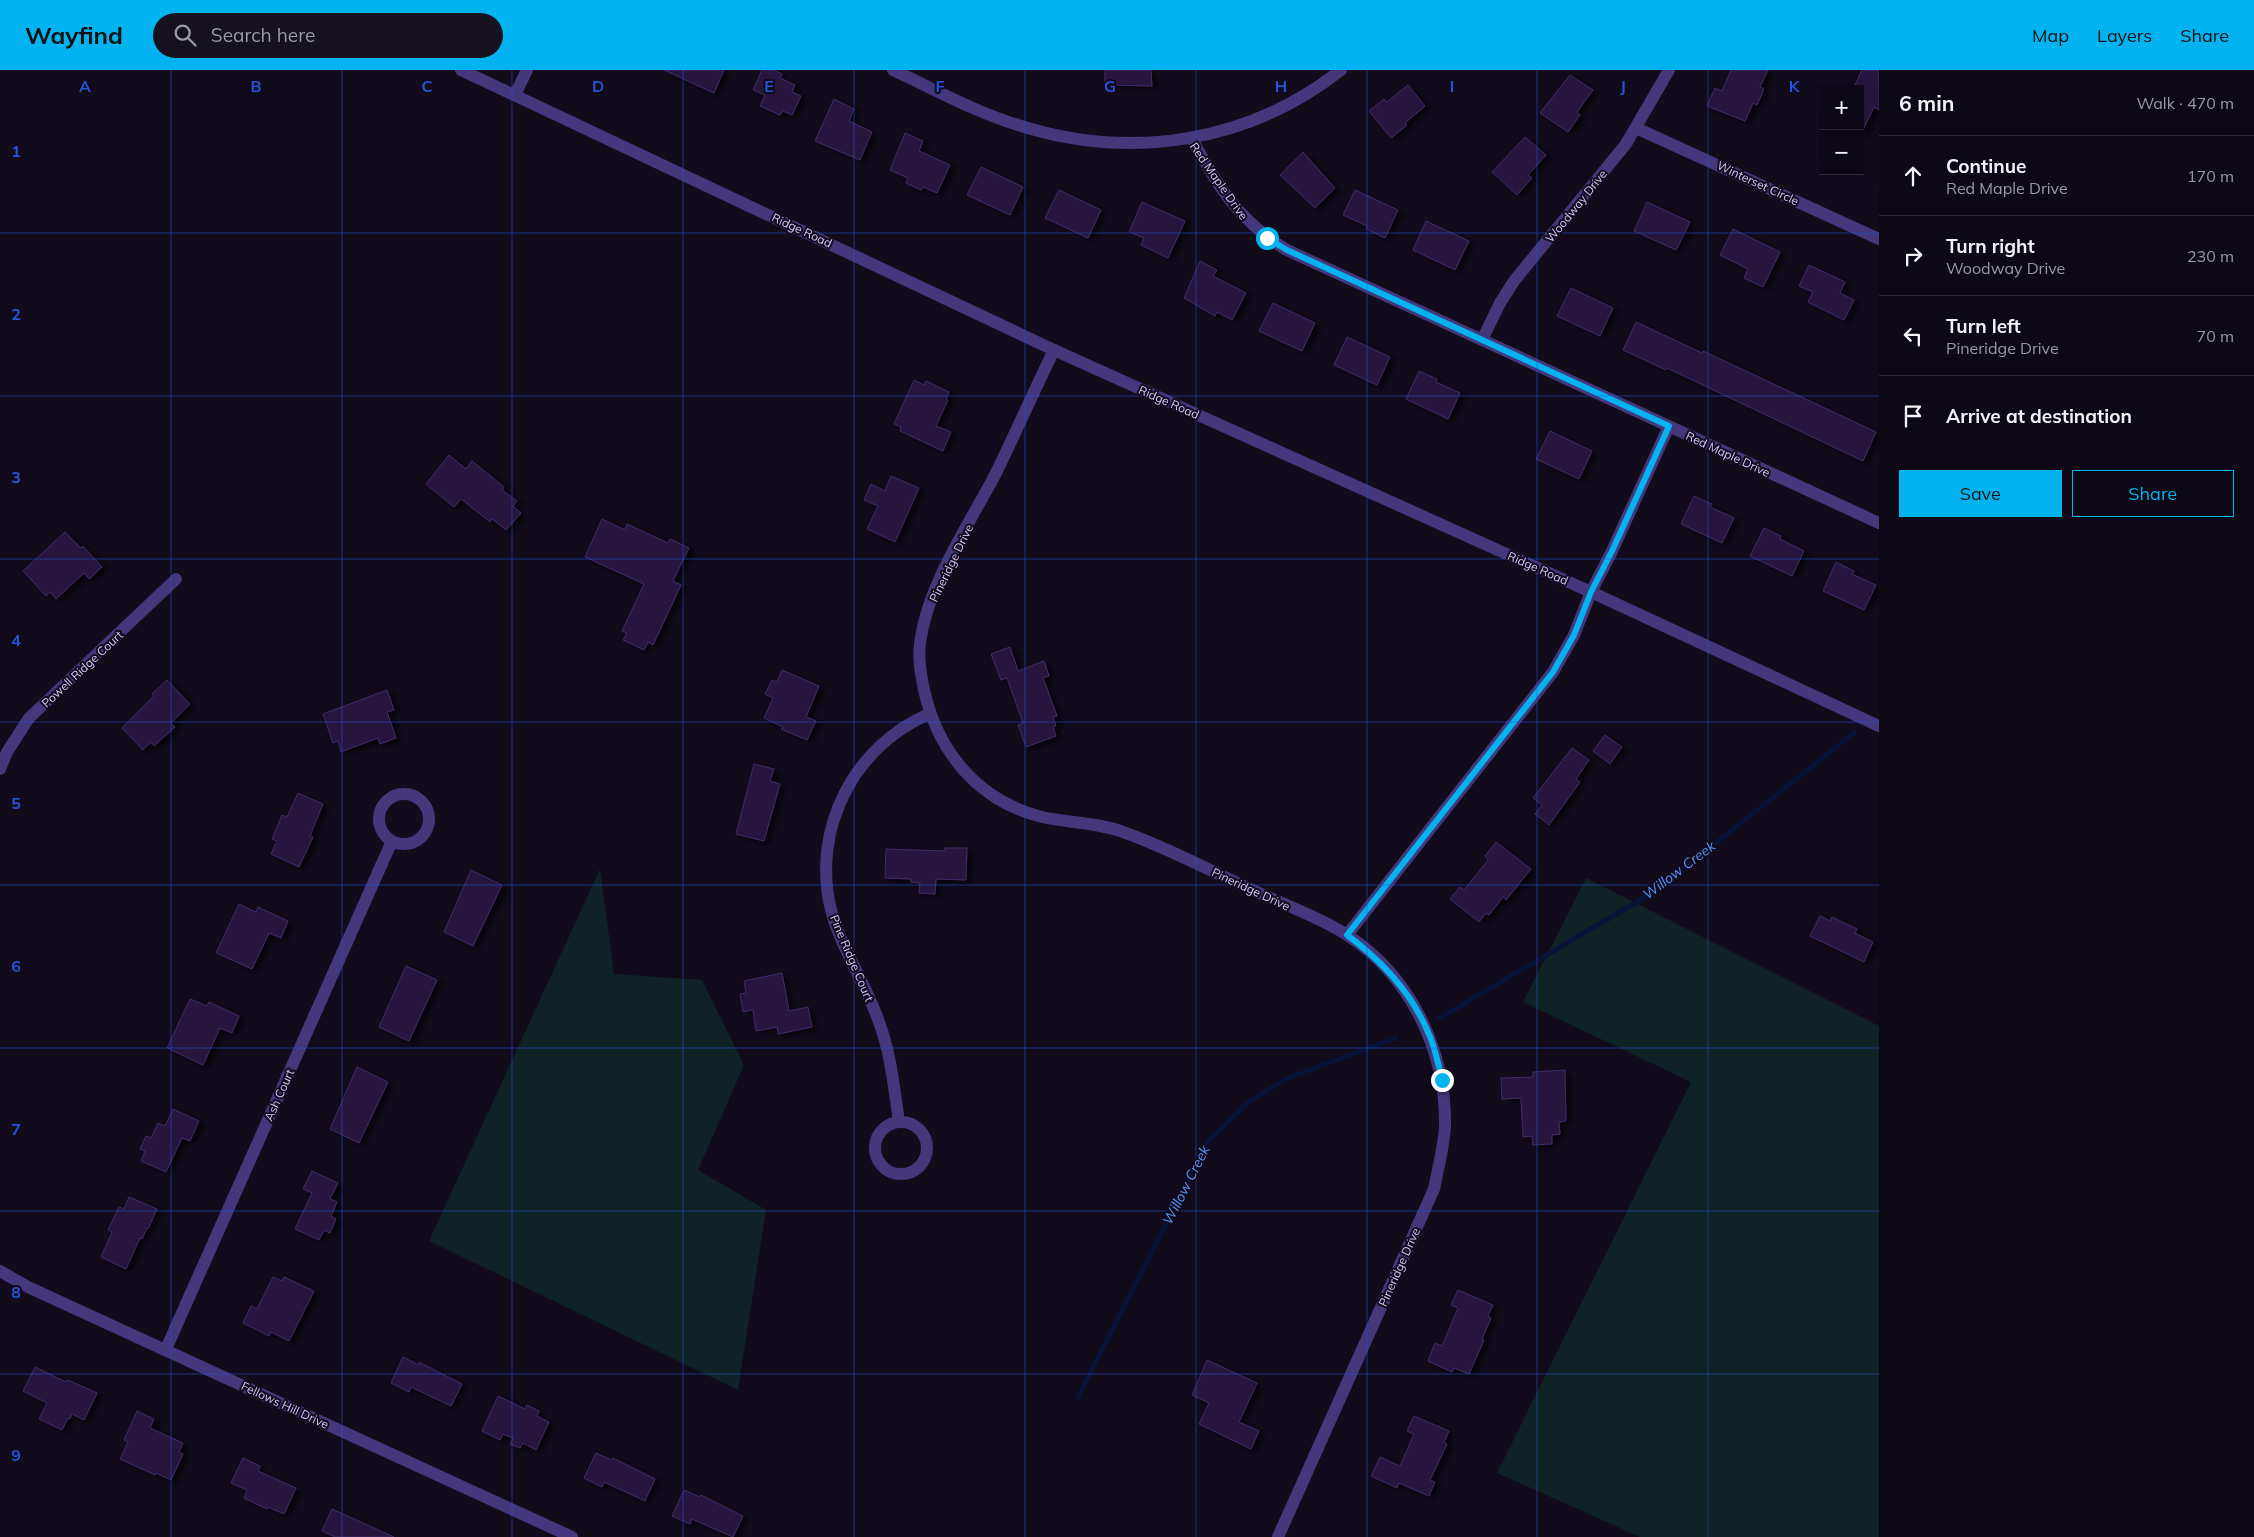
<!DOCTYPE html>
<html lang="en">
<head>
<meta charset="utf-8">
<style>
  body { margin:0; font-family:Mulish,sans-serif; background:#16111e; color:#f1f3f6 }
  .controls { position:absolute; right:15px; top:15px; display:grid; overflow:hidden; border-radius:0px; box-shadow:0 5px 20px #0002 }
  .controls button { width:45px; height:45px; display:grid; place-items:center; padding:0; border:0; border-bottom:1px solid #2d2934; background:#0d0815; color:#f1f3f6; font:25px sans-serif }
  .stop { position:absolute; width:15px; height:15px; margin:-11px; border:4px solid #03b3ef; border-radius:50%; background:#fff }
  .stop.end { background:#03b3ef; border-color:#fff; box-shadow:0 1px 5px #0008 }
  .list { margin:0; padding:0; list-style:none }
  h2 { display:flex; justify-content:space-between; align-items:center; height:65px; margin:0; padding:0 20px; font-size:21px }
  h2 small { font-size:16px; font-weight:400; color:#9a9aa0 }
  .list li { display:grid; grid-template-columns:32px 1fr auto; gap:15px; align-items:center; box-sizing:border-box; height:80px; padding:0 20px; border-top:1px solid #2d2934 }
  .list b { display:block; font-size:19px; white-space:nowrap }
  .list p { margin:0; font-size:16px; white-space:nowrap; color:#9a9aa0 }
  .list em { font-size:16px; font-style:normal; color:#9a9aa0 }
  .actions { display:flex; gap:10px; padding:15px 20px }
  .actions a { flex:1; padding:11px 0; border:1px solid #03b3ef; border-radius:0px; text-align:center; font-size:18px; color:#03b3ef }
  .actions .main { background:#03b3ef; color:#111 }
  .icon { flex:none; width:28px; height:28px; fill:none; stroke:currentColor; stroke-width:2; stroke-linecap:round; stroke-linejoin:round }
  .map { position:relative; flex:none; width:1879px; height:1467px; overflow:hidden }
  header { display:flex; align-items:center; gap:30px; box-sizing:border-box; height:70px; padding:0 25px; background:#03b3ef; color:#111 }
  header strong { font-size:24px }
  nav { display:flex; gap:28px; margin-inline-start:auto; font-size:18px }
  .search { width:350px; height:45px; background:#16111e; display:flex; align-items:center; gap:12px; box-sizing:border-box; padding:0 18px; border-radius:28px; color:#9a9aa0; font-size:19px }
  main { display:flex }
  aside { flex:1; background:#0d0815 }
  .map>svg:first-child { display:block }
</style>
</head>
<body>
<header>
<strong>Wayfind</strong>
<div class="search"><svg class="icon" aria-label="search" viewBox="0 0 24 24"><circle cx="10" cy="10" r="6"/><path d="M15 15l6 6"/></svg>Search here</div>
<nav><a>Map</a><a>Layers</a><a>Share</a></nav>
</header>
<main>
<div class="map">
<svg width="1879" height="1467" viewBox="0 0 1879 1467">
  <defs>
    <filter id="shadow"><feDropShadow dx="5.5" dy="3" stdDeviation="2.5" flood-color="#0009"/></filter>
  </defs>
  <rect width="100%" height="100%" fill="#110b1c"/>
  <path fill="#0f2326" d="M600 799 614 904 702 910 744 995 698 1100 766 1140 738 1320 429 1171Z
    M1586 808 1879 956V1467H1640L1497 1403 1691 1012 1523 932Z"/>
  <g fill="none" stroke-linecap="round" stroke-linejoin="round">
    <path stroke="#091338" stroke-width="5" d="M1438 949 1657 820 1855 662
      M1078 1327 1208 1071 1250 1031 1288 1008 1396 968"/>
  </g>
  <path fill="#25183d" stroke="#402a69" filter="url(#shadow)" d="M664 0H724L714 23Z
    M762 0H773L782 4 780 8 795 15 792 22 801 26 792 45 783 41 780 45 760 36 765 25 753 20Z
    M1105 0H1151L1152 16 1105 15Z
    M1731 0H1768L1760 17 1764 19 1757 35 1753 33 1745 51 1707 36 1715 18 1722 21Z
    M1862 0H1879V40L1874 37 1860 66V19H1853Z
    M1570 5 1593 20 1577 42 1580 45 1568 62 1540 43Z
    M1408 15 1425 36 1405 53 1407 55 1391 68 1369 41 1384 29 1387 32Z
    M834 29 854 39 849 51 872 62 860 90 815 71Z
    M905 63 923 71 919 81 950 95 937 123 923 117 921 120 906 113 908 108 890 100Z
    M1525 67 1546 85 1528 105 1532 108 1517 125 1492 102Z
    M1303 82 1335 118 1315 138 1280 105Z
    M981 97 1023 117 1010 145 967 125Z
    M1059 120 1101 140 1088 168 1045 148Z
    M1355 120 1398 140 1385 168 1366 159 1367 156 1343 145Z
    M1142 132 1185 151 1168 188 1141 175 1144 168 1129 162Z
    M1647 132 1690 152 1676 180 1634 161Z
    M1426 151 1469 171 1455 200 1413 180Z
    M1733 159 1780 182 1763 217 1744 208 1748 199 1720 185Z
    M1200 191 1217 200 1213 206 1246 223 1232 250 1217 242 1215 246 1184 228Z
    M1809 195 1845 212 1840 223 1854 230 1844 250 1808 232 1813 222 1799 216Z
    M1571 218 1613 238 1600 266 1557 246Z
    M1273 233 1315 253 1302 281 1259 261Z
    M1636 252 1702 283 1703 281 1876 362 1863 391 1667 298 1666 300 1623 280Z
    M1347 267 1390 287 1377 315 1334 295Z
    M1419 301 1437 309 1436 312 1460 323 1448 349 1406 329Z
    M914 310 924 315 926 311 949 322 946 329 948 330 936 356 951 362 943 381 900 361 901 357 894 354Z
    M1550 361 1592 381 1579 409 1536 389Z
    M449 385 466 399 472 391 504 417 502 420 517 431 513 436 521 443 506 460 492 449 490 452 461 429 454 437 426 414Z
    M891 406 919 418 895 472 867 459 878 436 864 430 871 414 885 421Z
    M1694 426 1712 434 1710 437 1734 448 1722 473 1681 454Z
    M602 449 625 460 627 454 668 473 670 469 689 478 673 511 681 515 653 575 648 572 644 580 623 570 627 563 622 561 644 514 585 487Z
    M1764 458 1781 466 1780 469 1804 481 1792 506 1750 486Z
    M65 462 81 478 83 476 102 497 89 509 84 503 56 529 50 522 46 526 23 501Z
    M1836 492 1854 501 1852 504 1876 515 1864 540 1823 521Z
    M1010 577 1018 601 1044 591 1049 606 1043 608 1057 646 1053 647 1056 656 1053 657 1056 666 1026 677 1018 655 1023 653 1007 608 1001 610 991 584Z
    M782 600 819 616 806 647 816 651 807 670 781 659 783 657 764 648 773 628 765 624 772 610 777 612Z
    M167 610 190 634 171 653 175 657 154 676 151 672 143 680 122 658 154 626 152 624Z
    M387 620 394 640 387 642 396 668 380 674 378 668 341 682 338 671 333 673 323 644Z
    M1605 665 1622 677 1610 694 1593 681Z
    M1572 678 1589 690 1576 709 1580 712 1549 755 1535 744 1542 735 1533 728Z
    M754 694 774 699 770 711 780 714 764 771 736 764Z
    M298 723 323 734 310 766 313 767 299 797 271 784 277 771 272 769 282 745 287 747Z
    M1496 772 1531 799 1506 830 1503 827 1489 845 1486 843 1479 852 1450 829 1460 817 1464 820 1488 790 1485 786Z
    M945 778H967L966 810 936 809 935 824 919 823 920 813 911 812V809L885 808 886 779 945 781Z
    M471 800 502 815 473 876 444 862Z
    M239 834 256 842 258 837 288 851 281 868 269 863 252 899 216 883Z
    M1820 846 1830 851 1832 847 1857 859 1855 863 1873 872 1864 892 1810 866Z
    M406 896 437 910 409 971 379 957Z
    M782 903 789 941 808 937 812 957 778 964 777 957 756 961 753 940 743 942 740 924 746 923 744 911Z
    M190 929 207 936 209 932 239 946 232 963 220 958 203 995 167 978Z
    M357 997 388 1012 359 1073 330 1059Z
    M1565 1000 1566 1051 1559 1052 1560 1064 1552 1065V1074L1533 1075 1532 1066 1523 1067 1521 1028 1502 1029 1501 1008 1533 1007V1002Z
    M173 1039 199 1051 190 1071 182 1068 166 1102 141 1091 145 1081 140 1079 146 1066 151 1068 158 1053 165 1056Z
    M312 1101 338 1113 330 1129 337 1132 331 1146 336 1149 330 1163 324 1160 319 1170 295 1159 312 1123 303 1119Z
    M129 1127 157 1139 148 1159 147 1158 142 1169 140 1168 126 1199 101 1187 112 1162 108 1160 119 1137 124 1139Z
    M273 1207 282 1211 284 1207 314 1221 289 1271 271 1262 269 1266 243 1253 251 1236 257 1239Z
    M1458 1220 1493 1235 1488 1246 1491 1248 1482 1269 1484 1270 1469 1304 1454 1298 1452 1302 1428 1291 1435 1273 1442 1276 1458 1238 1451 1235Z
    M403 1287 419 1295V1292L462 1314 451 1336 411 1317 409 1322 391 1313Z
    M1207 1290 1257 1313 1239 1352 1259 1361 1251 1379 1199 1354 1209 1333 1192 1325Z
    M35 1297 66 1312 67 1310 77 1314 97 1323 84 1350 72 1344 70 1349 68 1348 62 1360 39 1349 47 1333 23 1321Z
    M498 1326 525 1339 527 1335 539 1341 537 1346 549 1352 536 1380 523 1373 520 1378 510 1374 513 1368 503 1364 500 1370 482 1361Z
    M137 1341 154 1349 150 1358 183 1373 179 1382 183 1384 171 1410 156 1403 155 1405 120 1389 128 1372 124 1370Z
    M1414 1346 1449 1361 1444 1372 1447 1374 1430 1410 1435 1412 1429 1426 1399 1413 1397 1418 1371 1406 1380 1387 1400 1396 1414 1364 1407 1361Z
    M596 1383 612 1390 613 1388 655 1409 645 1431 604 1412 602 1417 584 1408Z
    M243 1388 260 1396 258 1401 296 1418 284 1444 268 1437 267 1439 244 1428 247 1420 231 1413Z
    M684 1420 700 1427 701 1425 743 1446 733 1467 692 1449 690 1454 672 1446Z
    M332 1439 394 1467H335L322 1461Z"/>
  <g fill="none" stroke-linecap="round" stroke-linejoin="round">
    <path stroke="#44377b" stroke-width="12" d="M893 0C934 19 975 42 1018 55 1130 91 1248 73 1341 0
      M515 25 527 0
      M1636 58 1879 169
      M1192 69C1218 117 1239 151 1287 180L1879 453
      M1482 270 1500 233 1514 211 1626 74 1669 0
      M1054 280C1034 321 1016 362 996 403 969 455 927 515 920 574 918 590 921 604 924 620 938 682 978 731 1042 747 1068 753 1097 752 1123 762 1169 778 1212 802 1257 822 1287 836 1319 847 1347 865 1411 906 1446 981 1445 1056 1444 1076 1438 1099 1434 1119L1278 1467
      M0 699 7 682 29 648 176 509
      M379 749a25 25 0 1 1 50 0a25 25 0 1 1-50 0Z
      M1347 865 1553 602 1574 565 1591 522 1612 481 1669 356
      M899 1052C894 1018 891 984 879 952 866 914 841 878 831 840 811 759 854 676 929 644
      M875 1078a26 26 0 1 1 52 0a26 26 0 1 1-52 0Z
      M0 1201 28 1217 572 1467
      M166 1279 392 771"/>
    <path stroke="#44377b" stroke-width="12" d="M461 0 1054 280 1591 522 1879 656"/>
  </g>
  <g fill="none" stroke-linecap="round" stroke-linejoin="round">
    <path stroke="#03b3ef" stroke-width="6" d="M1267 168 1287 180 1669 356 1612 481 1591 522 1574 565 1553 602 1347 865C1382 891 1411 922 1428 962 1435 976 1438 994 1442 1010"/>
  </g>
  <path fill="none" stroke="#2654da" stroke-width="1" stroke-opacity="0.55" d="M171 0V1467M342 0V1467M512 0V1467M683 0V1467M854 0V1467M1025 0V1467M1196 0V1467M1367 0V1467M1537 0V1467M1708 0V1467M0 163H1879M0 326H1879M0 489H1879M0 652H1879M0 815H1879M0 978H1879M0 1141H1879M0 1304H1879"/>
  <g text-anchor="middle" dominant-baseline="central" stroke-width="4" stroke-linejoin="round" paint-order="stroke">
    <g font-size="12" fill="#d6c8fe" stroke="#110b1c">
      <text transform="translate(1219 111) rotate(55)">Red Maple Drive</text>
      <text transform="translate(1758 113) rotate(25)">Winterset Circle</text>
      <text transform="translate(1576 136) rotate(-51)">Woodway Drive</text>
      <text transform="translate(802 160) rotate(25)">Ridge Road</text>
      <text transform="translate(1169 332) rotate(24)">Ridge Road</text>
      <text transform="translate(1728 384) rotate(25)">Red Maple Drive</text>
      <text transform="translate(951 493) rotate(-64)">Pineridge Drive</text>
      <text transform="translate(1538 498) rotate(24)">Ridge Road</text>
      <text transform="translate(82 599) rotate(-43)">Powell Ridge Court</text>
      <text transform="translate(1251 819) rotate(25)">Pineridge Drive</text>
      <text transform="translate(852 888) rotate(67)">Pine Ridge Court</text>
      <text transform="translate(279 1025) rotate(-66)">Ash Court</text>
      <text transform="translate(1399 1197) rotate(-66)">Pineridge Drive</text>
      <text transform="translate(285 1335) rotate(25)">Fellows Hill Drive</text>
    </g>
    <g font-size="14" font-style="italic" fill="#5796fd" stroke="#110b1c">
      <text transform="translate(1679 800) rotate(-37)">Willow Creek</text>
      <text transform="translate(1186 1115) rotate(-63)">Willow Creek</text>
    </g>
  </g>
  <g font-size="16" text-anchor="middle" font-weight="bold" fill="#2654da" stroke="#110b1c" stroke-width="4" stroke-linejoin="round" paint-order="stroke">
    <text x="85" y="22">A</text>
    <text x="256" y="22">B</text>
    <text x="427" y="22">C</text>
    <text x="598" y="22">D</text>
    <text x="769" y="22">E</text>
    <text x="940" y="22">F</text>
    <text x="1110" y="22">G</text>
    <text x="1281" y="22">H</text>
    <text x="1452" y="22">I</text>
    <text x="1623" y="22">J</text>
    <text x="1794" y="22">K</text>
    <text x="16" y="87">1</text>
    <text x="16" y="250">2</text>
    <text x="16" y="413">3</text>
    <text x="16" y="576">4</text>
    <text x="16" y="739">5</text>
    <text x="16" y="902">6</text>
    <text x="16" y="1065">7</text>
    <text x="16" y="1228">8</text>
    <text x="16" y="1391">9</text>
  </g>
</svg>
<div class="controls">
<button>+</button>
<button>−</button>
</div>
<div class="stop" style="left:1267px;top:168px"></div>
<div class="stop end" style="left:1442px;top:1010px"></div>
</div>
<aside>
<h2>6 min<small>Walk · 470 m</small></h2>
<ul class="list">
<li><svg class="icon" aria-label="ahead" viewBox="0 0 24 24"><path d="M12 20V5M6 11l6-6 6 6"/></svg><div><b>Continue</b><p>Red Maple Drive</p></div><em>170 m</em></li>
<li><svg class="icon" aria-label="right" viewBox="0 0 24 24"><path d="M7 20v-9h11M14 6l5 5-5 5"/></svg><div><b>Turn right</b><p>Woodway Drive</p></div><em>230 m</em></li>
<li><svg class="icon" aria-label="left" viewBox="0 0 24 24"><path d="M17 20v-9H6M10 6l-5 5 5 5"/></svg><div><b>Turn left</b><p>Pineridge Drive</p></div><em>70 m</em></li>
<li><svg class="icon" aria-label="arrive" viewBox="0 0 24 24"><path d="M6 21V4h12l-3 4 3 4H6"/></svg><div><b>Arrive at destination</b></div></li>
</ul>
<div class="actions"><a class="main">Save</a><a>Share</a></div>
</aside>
</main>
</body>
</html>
